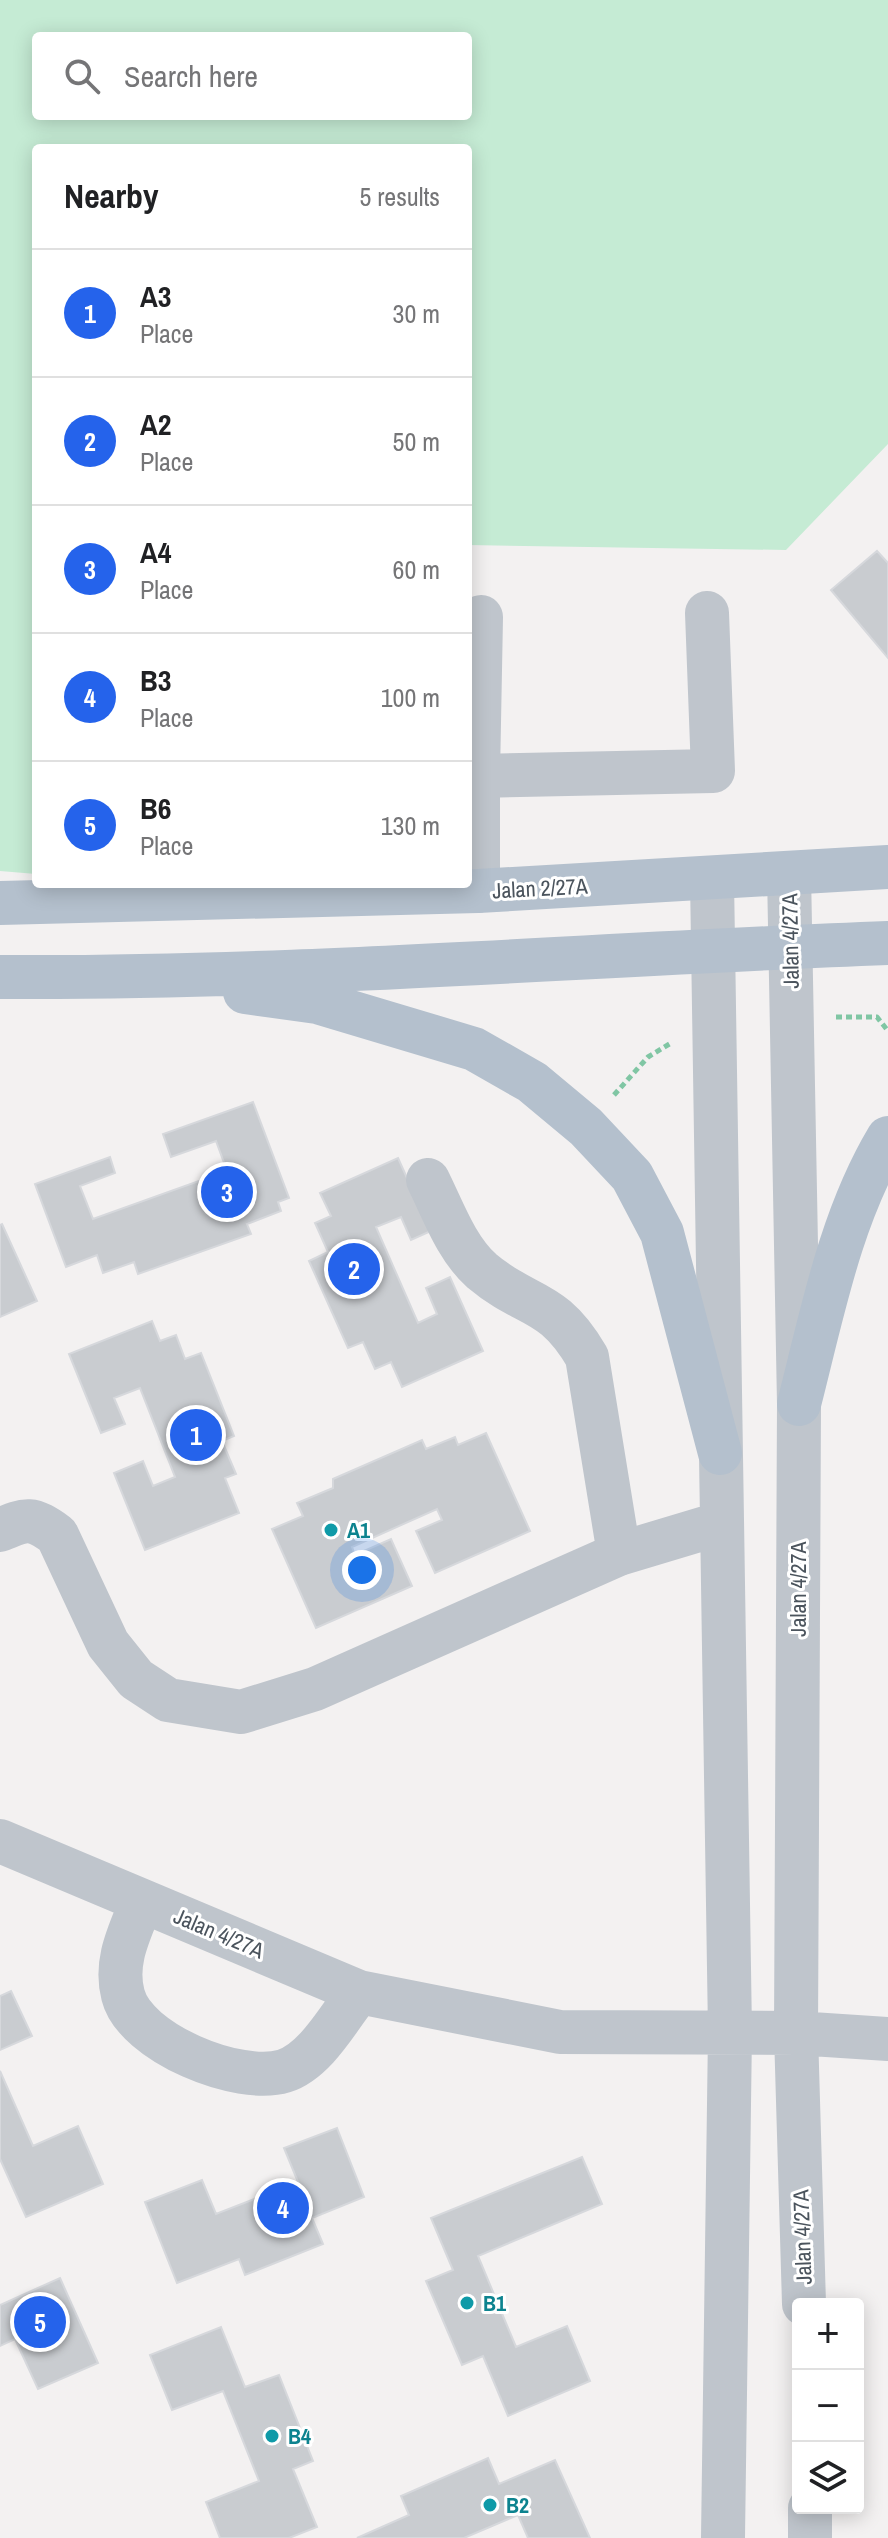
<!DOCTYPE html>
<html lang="en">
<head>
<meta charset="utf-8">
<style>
  body { margin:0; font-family:"Archivo Narrow",sans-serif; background:#f6f6f6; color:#202124 }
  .controls { position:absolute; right:24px; bottom:24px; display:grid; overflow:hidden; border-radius:8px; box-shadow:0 4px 20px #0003 }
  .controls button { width:72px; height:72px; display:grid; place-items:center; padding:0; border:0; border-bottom:2px solid #e0e0e0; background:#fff; color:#202124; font:40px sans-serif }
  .you { position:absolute; left:362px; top:1570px; width:28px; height:28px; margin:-20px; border:6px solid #fff; border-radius:50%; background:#1a73e8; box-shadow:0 0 0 12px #1a73e833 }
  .badge { display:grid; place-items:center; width:52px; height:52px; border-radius:50%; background:#2563eb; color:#fff; font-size:26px; font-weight:700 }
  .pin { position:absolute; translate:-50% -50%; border:4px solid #fff; box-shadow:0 2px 8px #0006 }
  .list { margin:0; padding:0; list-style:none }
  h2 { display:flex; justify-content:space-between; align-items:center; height:104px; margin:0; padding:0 32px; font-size:34px }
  h2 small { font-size:26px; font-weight:400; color:#757577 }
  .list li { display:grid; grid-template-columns:52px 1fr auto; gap:24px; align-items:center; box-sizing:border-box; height:128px; padding:0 32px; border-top:2px solid #e0e0e0 }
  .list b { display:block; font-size:30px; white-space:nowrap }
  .list p { margin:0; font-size:26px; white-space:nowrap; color:#757577 }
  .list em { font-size:26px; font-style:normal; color:#757577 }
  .icon { flex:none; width:44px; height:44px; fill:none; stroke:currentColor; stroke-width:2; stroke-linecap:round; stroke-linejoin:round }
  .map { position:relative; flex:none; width:888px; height:2538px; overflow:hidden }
  .search { position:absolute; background:#fff; box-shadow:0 4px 20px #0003; left:32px; top:32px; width:440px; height:88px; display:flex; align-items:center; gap:20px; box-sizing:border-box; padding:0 28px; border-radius:8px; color:#757577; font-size:30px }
  .panel { position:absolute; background:#fff; box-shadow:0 4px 20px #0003; left:32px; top:144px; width:440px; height:744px; border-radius:8px }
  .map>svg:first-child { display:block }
</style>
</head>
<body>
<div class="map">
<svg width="888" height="2538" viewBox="0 0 888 2538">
  <rect width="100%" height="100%" fill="#f3f1f1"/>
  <path fill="#c5ebd4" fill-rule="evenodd" d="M0 0H888V444L786 550 468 545V148H36V874L0 871ZM36 36H468V116H36Z"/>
  <path fill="#c9ccd0" stroke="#d6d8dc" stroke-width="2" d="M877 551 888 563V658L831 590Z
    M253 1102 289 1198 278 1202 281 1211 247 1224 251 1234 138 1274 134 1262 103 1273 97 1255 66 1267 35 1184 110 1157 115 1173 80 1186 93 1219 227 1171 216 1141 171 1157 163 1134Z
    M398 1158 431 1231 411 1240 401 1217 376 1227 418 1323 437 1314 426 1288 450 1277 483 1351 402 1387 391 1362 375 1369 363 1342 348 1348 309 1261 328 1252 315 1223 331 1216 320 1193Z
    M2 1224 37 1301 0 1317V1225Z
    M152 1321 160 1341 176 1335 185 1359 201 1353 234 1436 222 1441 236 1474 225 1478 239 1513 145 1550 114 1473 143 1461 153 1486 175 1477 140 1388 114 1398 125 1424 101 1433 69 1354Z
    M486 1433 530 1531 435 1573 416 1531 442 1520 437 1509 352 1547 355 1555 391 1539 412 1586 316 1628 272 1529 303 1516 297 1503 333 1488V1479L422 1440 426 1449 455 1437 458 1445Z
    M11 1991 32 2036 0 2050V1996Z
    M0 2071 33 2146 78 2126 103 2184 26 2217 0 2159Z
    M337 2128 364 2197 312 2218 323 2244 245 2275 239 2259 177 2283 145 2202 202 2180 216 2214 298 2182 284 2148Z
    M582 2157 602 2204 478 2256 516 2347 567 2326 590 2381 508 2416 483 2356 462 2365 426 2281 453 2270 431 2218Z
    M60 2278 98 2363 38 2389 15 2339 0 2346V2305Z
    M221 2327 245 2387 279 2375 313 2461 293 2469 317 2527 289 2538H220L206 2502 259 2481 223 2391 172 2410 150 2355Z
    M488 2458 499 2484 555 2460 590 2538H528L518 2515 464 2538H357L409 2515 401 2496Z"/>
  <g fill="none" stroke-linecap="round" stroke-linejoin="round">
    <path stroke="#80c6a4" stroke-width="5" stroke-dasharray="6 4" stroke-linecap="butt" d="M836 1017H877L888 1031
      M614 1095 648 1057 671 1043"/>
    <path stroke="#bfc5cc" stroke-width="44" d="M478 776 481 617
      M789 873 799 1404 796 2033 804 2304
      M712 879 730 2032 723 2538
      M478 891V776L713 771 707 613
      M428 1180C443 1210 456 1248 482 1271 527 1309 552 1297 587 1357L619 1554
      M0 1530C27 1518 32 1517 57 1535L108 1644 136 1679 168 1700 241 1712 315 1689 619 1554 722 1523
      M0 1841 359 1992 560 2032 796 2033 888 2039
      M142 1901C130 1932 114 1961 123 1995 135 2043 239 2085 284 2071 316 2061 339 2017 359 1992
      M810 2508V2538"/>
    <path stroke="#b4c0cd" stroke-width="44" d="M0 903 478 891 888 867
      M0 977C296 979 592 954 888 943
      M245 992 317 1002 474 1049 532 1082 586 1127 632 1176 662 1233 720 1453
      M799 1404C822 1315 840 1218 888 1138"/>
  </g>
  <g fill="#0f9aa8" stroke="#fff" stroke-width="3">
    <circle cx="331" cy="1530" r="8"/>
    <circle cx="467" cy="2303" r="8"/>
    <circle cx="272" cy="2436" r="8"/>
    <circle cx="490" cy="2505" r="8"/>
  </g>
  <g text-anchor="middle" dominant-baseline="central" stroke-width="6" stroke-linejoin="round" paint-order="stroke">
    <g font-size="22" fill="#4b545d" stroke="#fff">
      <text transform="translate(540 888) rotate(-3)">Jalan 2/27A</text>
      <text transform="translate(790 941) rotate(-91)">Jalan 4/27A</text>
      <text transform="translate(798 1589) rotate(-90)">Jalan 4/27A</text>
      <text transform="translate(219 1933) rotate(23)">Jalan 4/27A</text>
      <text transform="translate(802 2237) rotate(-92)">Jalan 4/27A</text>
    </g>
    <g font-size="22" font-weight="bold" fill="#0d838f" stroke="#fff" text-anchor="start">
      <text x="347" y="1530">A1</text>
      <text x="483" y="2303">B1</text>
      <text x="288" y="2436">B4</text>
      <text x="506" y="2505">B2</text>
    </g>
  </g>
</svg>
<div class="controls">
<button>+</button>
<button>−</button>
<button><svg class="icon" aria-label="layers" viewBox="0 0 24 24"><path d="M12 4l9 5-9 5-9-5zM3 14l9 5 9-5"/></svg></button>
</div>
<div class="you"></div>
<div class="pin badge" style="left:196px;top:1435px">1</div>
<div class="pin badge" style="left:354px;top:1269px">2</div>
<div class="pin badge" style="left:227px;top:1192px">3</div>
<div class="pin badge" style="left:283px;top:2208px">4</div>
<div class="pin badge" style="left:40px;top:2322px">5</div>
<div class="search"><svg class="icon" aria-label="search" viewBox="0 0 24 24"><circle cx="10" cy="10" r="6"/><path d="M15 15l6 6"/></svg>Search here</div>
<section class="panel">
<h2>Nearby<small>5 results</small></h2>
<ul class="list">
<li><span class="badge">1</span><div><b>A3</b><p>Place</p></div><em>30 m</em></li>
<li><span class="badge">2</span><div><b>A2</b><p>Place</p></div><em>50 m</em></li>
<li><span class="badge">3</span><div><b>A4</b><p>Place</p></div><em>60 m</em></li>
<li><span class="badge">4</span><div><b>B3</b><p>Place</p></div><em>100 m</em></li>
<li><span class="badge">5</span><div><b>B6</b><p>Place</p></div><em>130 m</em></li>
</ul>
</section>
</div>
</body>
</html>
